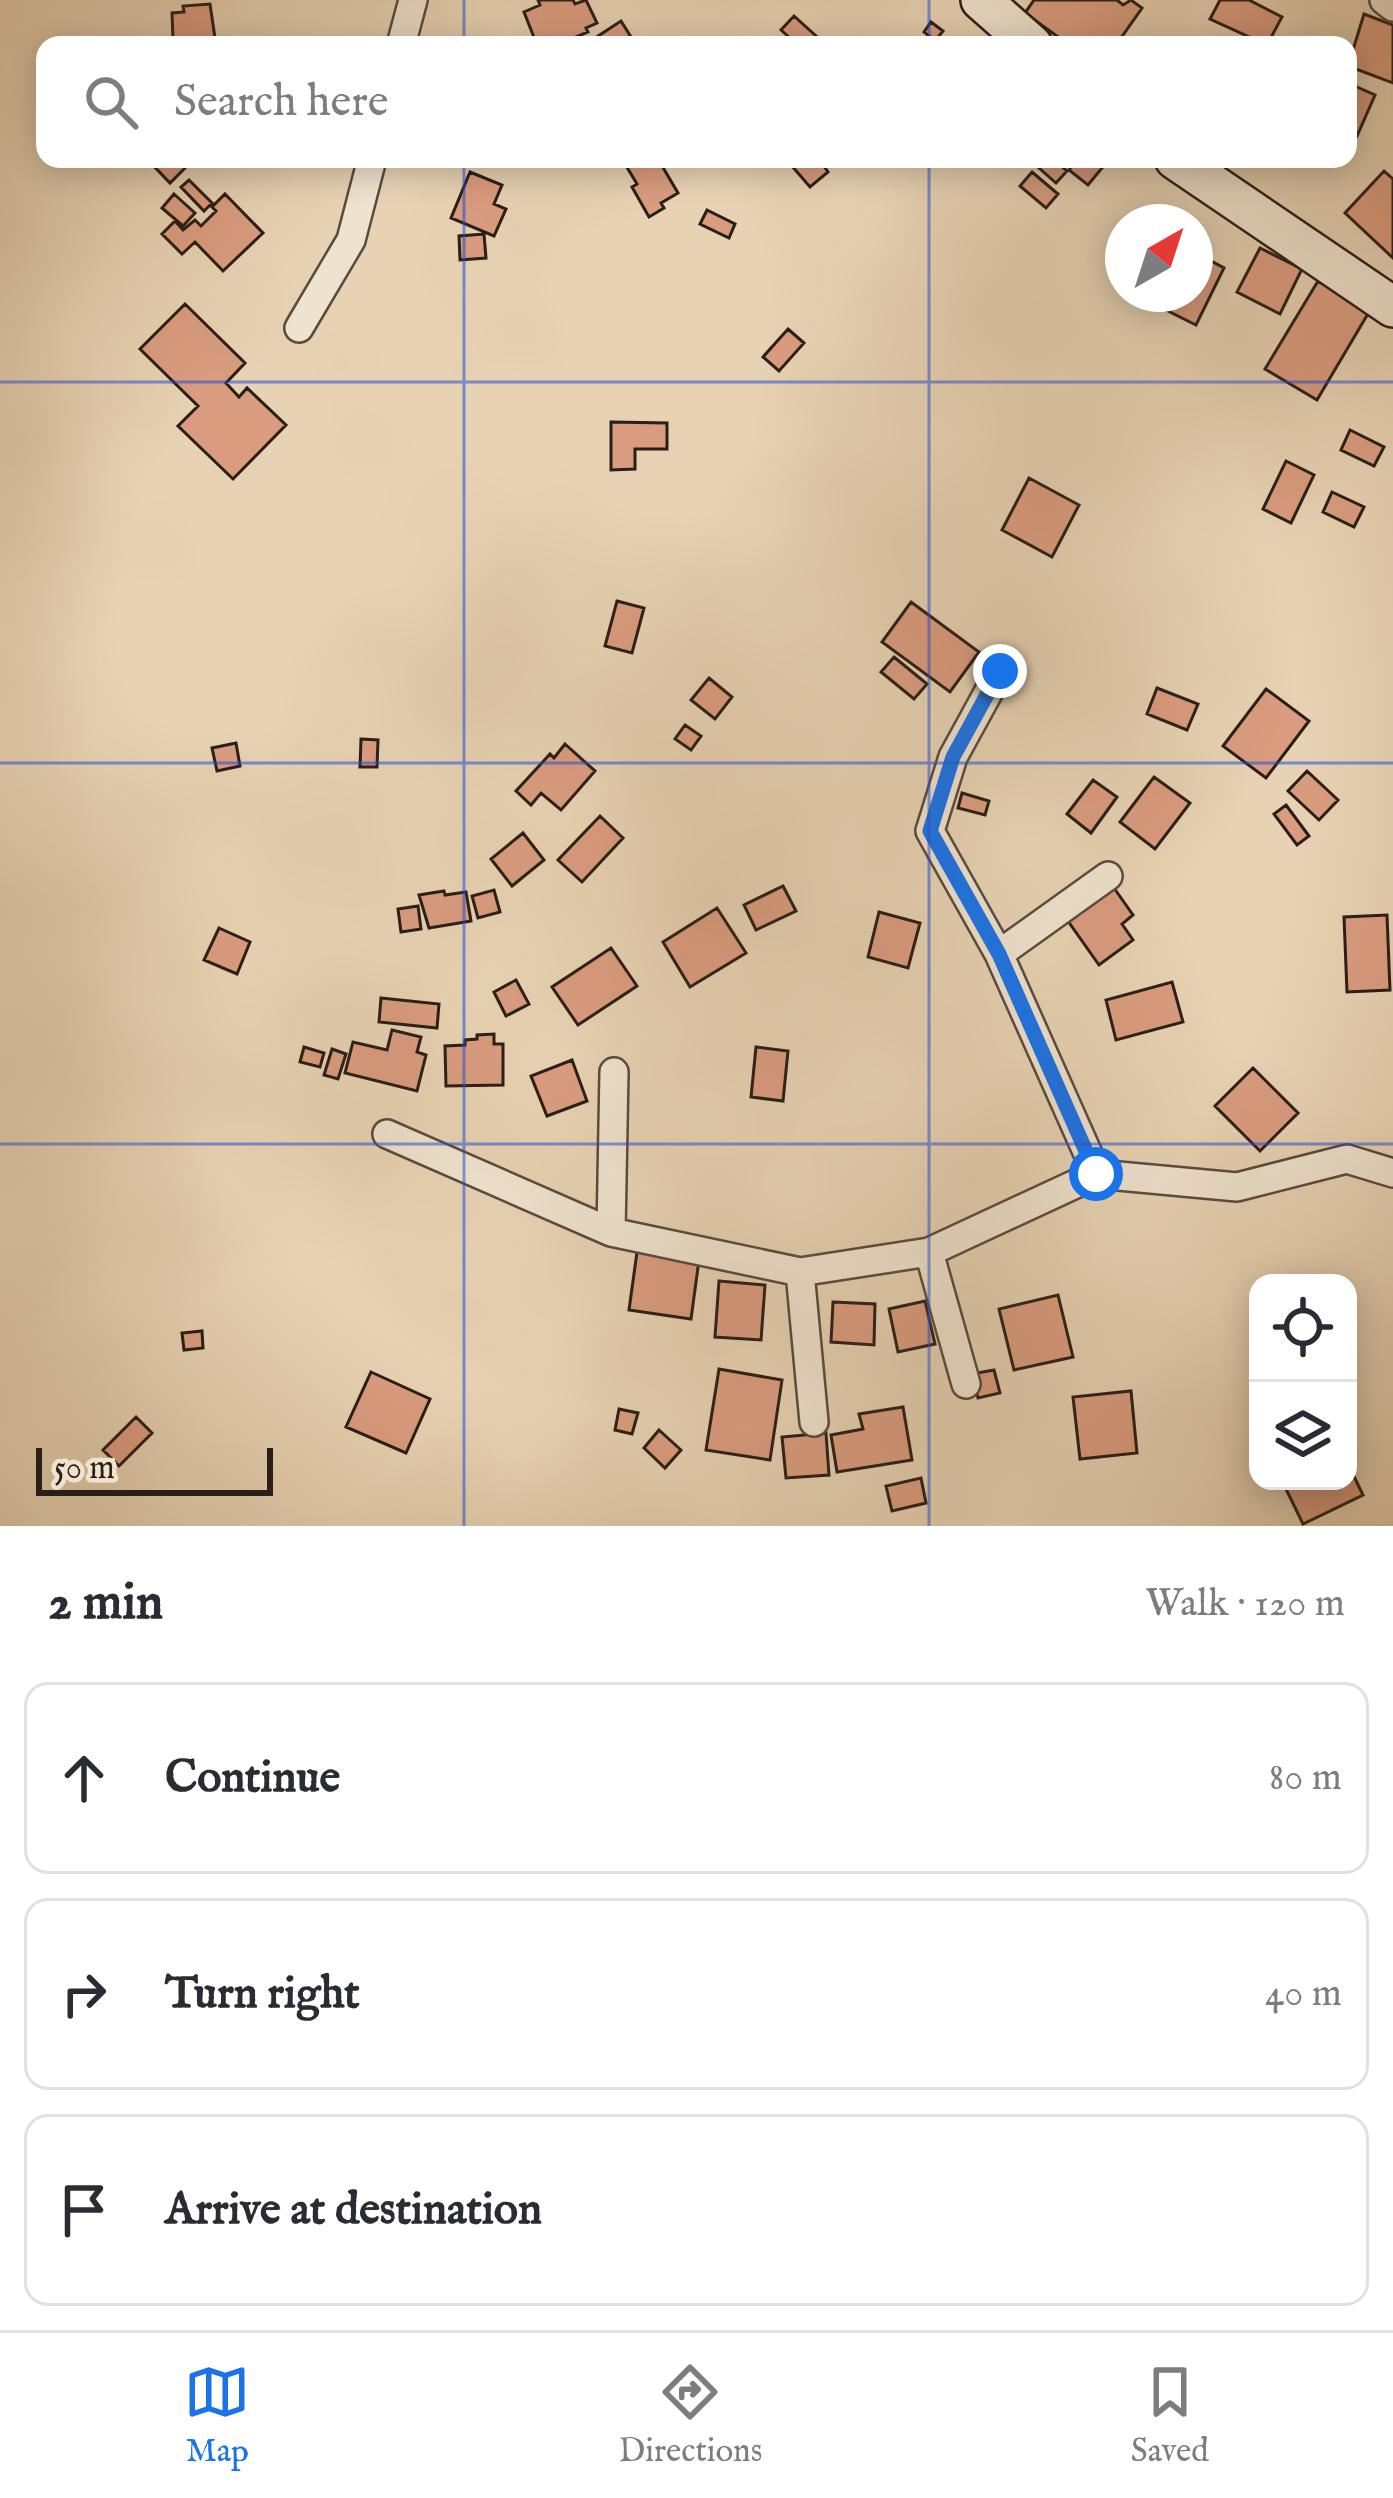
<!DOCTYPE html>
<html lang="en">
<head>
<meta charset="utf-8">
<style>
  body { margin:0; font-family:"IM FELL English",serif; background:#f2f2f3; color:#2b2b33 }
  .controls { position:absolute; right:36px; bottom:36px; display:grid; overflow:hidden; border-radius:24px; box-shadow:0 6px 30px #0003 }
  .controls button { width:108px; height:108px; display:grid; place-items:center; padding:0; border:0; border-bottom:3px solid #e1e1e2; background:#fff; color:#2b2b33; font:60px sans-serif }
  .compass { position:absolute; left:1105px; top:204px; width:108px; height:108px; border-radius:50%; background:#fff; box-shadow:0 6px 30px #0003; rotate:39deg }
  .scale { position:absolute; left:36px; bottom:30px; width:237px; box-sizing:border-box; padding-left:12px; border:6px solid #2a1e18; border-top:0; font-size:33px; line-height:42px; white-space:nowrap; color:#2a1e18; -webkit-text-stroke:9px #efe2ce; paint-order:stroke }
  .stop { position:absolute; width:36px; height:36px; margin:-27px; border:9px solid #1a73e8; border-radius:50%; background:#fff }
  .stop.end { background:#1a73e8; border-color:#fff; box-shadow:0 3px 12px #0008 }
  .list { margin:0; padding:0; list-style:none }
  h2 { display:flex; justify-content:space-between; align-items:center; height:156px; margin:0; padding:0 48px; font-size:51px }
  h2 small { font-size:39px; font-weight:400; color:#7c7c81 }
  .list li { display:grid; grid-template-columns:78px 1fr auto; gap:36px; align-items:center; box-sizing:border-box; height:192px; margin:0 24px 24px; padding:0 24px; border:3px solid #e1e1e2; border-radius:24px }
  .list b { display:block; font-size:45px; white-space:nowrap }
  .list em { font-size:39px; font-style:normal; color:#7c7c81 }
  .icon { flex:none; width:66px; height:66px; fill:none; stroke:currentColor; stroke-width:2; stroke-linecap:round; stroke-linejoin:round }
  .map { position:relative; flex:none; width:1393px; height:1526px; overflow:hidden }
  .search { position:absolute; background:#fff; box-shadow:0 6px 30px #0003; left:36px; right:36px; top:36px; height:132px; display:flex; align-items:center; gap:30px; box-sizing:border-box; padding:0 42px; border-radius:24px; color:#7c7c81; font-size:45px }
  .sheet { height:804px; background:#fff }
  nav { display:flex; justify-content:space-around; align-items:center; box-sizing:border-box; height:168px; border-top:3px solid #e1e1e2; background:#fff; font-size:33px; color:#7c7c81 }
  nav a { display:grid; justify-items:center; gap:6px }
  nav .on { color:#1a73e8 }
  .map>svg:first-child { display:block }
</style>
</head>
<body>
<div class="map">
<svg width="1393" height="1526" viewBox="0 0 1393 1526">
  <rect width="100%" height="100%" fill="#e7d2b3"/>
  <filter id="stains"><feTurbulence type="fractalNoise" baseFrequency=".00167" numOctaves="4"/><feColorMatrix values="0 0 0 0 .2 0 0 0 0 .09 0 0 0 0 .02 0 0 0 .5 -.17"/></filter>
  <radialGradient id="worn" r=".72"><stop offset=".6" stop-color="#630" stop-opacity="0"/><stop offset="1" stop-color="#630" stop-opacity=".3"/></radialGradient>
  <path fill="#da9c7f" stroke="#2a1e18" stroke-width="3" d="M538 0H573L575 4 586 0 597 23 586 28 588 32 557 45H537L524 12 540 5Z
    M1034 0H1117L1123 5 1131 0 1142 8 1116 45H1069L1025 13Z
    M1220 0H1249L1282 17 1267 45 1210 19Z
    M210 4 215 38 173 40 172 13 184 12 183 6Z
    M1364 14 1393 25V83L1348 66Z
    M794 16 826 45H798L781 30Z
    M621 21 636 45H586L589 42Z
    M931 22 943 31 935 41 924 32Z
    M1348 83 1375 95 1357 136 1348 132Z
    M147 159H178L186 167 170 183Z
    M622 159H658L678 193 661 203 664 208 649 217 632 187 637 184Z
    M799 159H832L824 166 828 172 810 187 791 165Z
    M1053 159 1067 171 1056 183 1030 160Z
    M1063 159H1090L1102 168 1088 185 1069 170 1072 166Z
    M1384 171 1393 179V258L1345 213Z
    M470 172 502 185 494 204 506 209 494 236 451 218Z
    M1032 172 1058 194 1046 208 1020 186Z
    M189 180 212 203 204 211 181 187Z
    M174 194 195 213 183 226 162 208Z
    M225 194 263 233 223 271 195 242 182 254 162 234 175 221 183 230 195 220 201 226 216 211 212 207Z
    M707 210 735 224 729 238 700 224Z
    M484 234 486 258 460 260 459 236Z
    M1260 248 1302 269 1280 314 1237 292Z
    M1198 254 1224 268 1196 325 1140 297 1142 294H1195Z
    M1318 281 1369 312 1317 400 1265 369Z
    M185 304 245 363 226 383 239 397 247 388 286 425 233 479 178 426 198 406 140 349Z
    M788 329 804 343 779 371 763 357Z
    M611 422 667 423V449H635V469L611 470Z
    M1350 430 1384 447 1374 466 1341 450Z
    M1286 461 1314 475 1291 523 1263 509Z
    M1029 478 1079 505 1052 557 1002 530Z
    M1332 492 1364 507 1354 527 1323 512Z
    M617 601 644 608 632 653 605 646Z
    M911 602 979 652 950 692 882 642Z
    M894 657 927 684 914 699 881 672Z
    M709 678 732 697 715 719 691 700Z
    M1157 688 1198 704 1187 730 1147 714Z
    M1266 689 1309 721 1266 778 1223 746Z
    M685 725 701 736 691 750 675 739Z
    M361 739 378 740 377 767H360Z
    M236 743 240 766 217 771 212 748Z
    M565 744 595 771 561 810 541 793 531 805 516 791 550 754 554 758Z
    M1307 771 1338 800 1319 820 1288 791Z
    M1154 777 1190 803 1155 849 1120 822Z
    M1093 780 1117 797 1091 833 1067 814Z
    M962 793 989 801 985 815 958 808Z
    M1286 805 1309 836 1297 845 1274 814Z
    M600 816 623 838 582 882 558 860Z
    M523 833 544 860 512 886 491 859Z
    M783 886 796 911 756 930 744 905Z
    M1114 888 1133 915 1122 924 1133 940 1099 965 1068 921Z
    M494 890 500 912 478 918 472 896Z
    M444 891 445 895 466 892 471 921 429 928 419 895Z
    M418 906 421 929 401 932 398 909Z
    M717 908 746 953 690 987 663 942Z
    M879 912 920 923 908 968 868 957Z
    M1387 915 1390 990 1347 992 1344 917Z
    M219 928 250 942 237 974 204 960Z
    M611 948 637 986 578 1025 552 987Z
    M516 980 529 1004 506 1016 494 992Z
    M1172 982 1183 1022 1116 1040 1106 1000Z
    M381 998 439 1004 437 1028 379 1022Z
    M392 1030 421 1037 417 1052 426 1055 417 1091 345 1073 353 1042 387 1050Z
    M494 1034V1044H503V1085L446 1086 445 1046 465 1045V1040L477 1039V1035Z
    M304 1047 324 1053 320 1067 300 1062Z
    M756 1047 788 1051 783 1101 751 1097Z
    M332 1049 346 1054 338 1079 324 1075Z
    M572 1060 587 1101 547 1116 531 1076Z
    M1253 1068 1298 1113 1260 1151 1215 1106Z
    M637 1252 699 1260 691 1319 629 1310Z
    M719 1281 765 1285 761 1340 715 1337Z
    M1058 1295 1073 1357 1014 1370 999 1309Z
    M925 1301 935 1344 898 1352 889 1309Z
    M833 1302 875 1304 874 1345 831 1342Z
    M202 1331 203 1348 184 1350 182 1333Z
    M719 1369 782 1380 770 1460 706 1450Z
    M994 1370 1000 1393 978 1398 972 1374Z
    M371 1372 430 1399 406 1453 346 1427Z
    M1131 1391 1137 1453 1080 1459 1073 1397Z
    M903 1407 912 1460 837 1472 831 1435 863 1429 859 1414Z
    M619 1409 638 1413 632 1434 615 1430Z
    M136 1417 152 1433 119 1466 103 1450Z
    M659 1430 681 1450 665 1468 644 1448Z
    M826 1433 829 1475 786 1478 782 1437Z
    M1348 1464 1363 1495 1303 1524 1285 1487 1298 1481H1348Z
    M921 1478 926 1503 892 1511 886 1486Z"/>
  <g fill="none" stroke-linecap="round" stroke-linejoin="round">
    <g stroke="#594b3f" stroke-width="32">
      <path id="street" d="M1384 0 1393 7
        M401 45 413 0
        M299 328 351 240 372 159
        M1000 671 953 757 930 831 999 954 1097 1174
        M999 954 1108 876
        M387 1134 611 1232 800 1272 929 1252 1097 1174 1237 1187 1347 1159 1393 1173
        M611 1232 614 1072
        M929 1252 966 1384
        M800 1272 814 1422"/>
    </g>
    <g stroke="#2a1e18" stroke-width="44">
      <path id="secondary" d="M981 0 1032 45
        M1175 159 1393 307"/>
    </g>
    <use href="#street" stroke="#efe2ce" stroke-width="27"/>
    <use href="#secondary" stroke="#efe2ce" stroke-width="39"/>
  </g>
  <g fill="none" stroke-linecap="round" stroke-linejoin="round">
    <path stroke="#1a73e8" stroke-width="15" d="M1000 671 953 757 930 831 999 954 1096 1174"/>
  </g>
  <path fill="none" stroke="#1d4ed8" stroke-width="3" stroke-opacity="0.55" d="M464 0V45M929 0V45M464 159V1526M929 159V1526M0 382H1393M0 763H1393M0 1144H1393"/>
  <rect width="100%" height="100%" filter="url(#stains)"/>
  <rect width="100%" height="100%" fill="url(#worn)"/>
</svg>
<div class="controls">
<button><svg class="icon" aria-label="locate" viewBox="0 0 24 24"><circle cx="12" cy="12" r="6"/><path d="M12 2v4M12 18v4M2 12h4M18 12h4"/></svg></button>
<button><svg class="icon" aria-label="layers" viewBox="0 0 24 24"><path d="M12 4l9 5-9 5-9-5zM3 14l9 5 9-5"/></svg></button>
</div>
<svg class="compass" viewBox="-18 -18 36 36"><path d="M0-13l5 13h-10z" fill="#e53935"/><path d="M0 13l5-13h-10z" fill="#7c7c81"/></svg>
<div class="scale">50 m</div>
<div class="stop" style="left:1096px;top:1174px"></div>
<div class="stop end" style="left:1000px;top:671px"></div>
<div class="search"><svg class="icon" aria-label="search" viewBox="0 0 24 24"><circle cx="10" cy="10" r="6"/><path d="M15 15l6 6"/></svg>Search here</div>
</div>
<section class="sheet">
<h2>2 min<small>Walk · 120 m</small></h2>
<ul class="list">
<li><svg class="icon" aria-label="ahead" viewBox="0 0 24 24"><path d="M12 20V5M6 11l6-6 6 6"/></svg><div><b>Continue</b></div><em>80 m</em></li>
<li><svg class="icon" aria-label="right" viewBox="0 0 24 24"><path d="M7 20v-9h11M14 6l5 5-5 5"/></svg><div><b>Turn right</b></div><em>40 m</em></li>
<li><svg class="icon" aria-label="arrive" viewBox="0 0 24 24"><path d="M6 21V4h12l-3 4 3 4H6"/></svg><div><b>Arrive at destination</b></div></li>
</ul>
</section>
<nav>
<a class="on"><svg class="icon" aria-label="map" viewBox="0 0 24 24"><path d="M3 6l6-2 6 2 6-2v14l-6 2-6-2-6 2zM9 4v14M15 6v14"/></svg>Map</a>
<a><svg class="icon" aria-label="directions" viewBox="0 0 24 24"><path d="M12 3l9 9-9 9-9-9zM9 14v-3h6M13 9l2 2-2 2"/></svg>Directions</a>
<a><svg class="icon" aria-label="saved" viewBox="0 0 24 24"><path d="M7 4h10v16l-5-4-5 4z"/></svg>Saved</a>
</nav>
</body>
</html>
